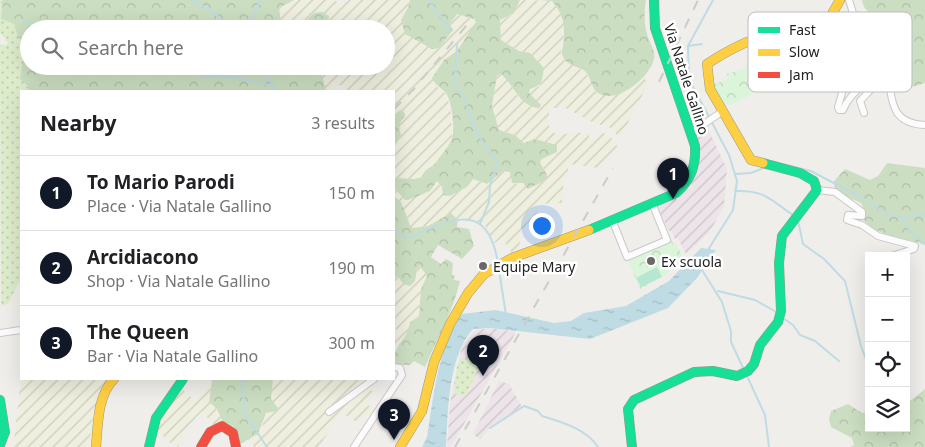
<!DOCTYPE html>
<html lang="en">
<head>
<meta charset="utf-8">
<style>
  body { margin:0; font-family:"Noto Sans",sans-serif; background:#f2f2f2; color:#202124 }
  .controls { position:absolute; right:15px; bottom:15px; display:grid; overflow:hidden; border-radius:0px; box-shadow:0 5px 20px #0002 }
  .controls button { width:45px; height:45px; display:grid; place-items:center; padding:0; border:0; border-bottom:1px solid #e0e0e0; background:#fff; color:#202124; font:25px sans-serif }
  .you { position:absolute; left:541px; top:225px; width:18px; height:18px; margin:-12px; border:4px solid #fff; border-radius:50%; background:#1a73e8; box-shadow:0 0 0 8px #1a73e833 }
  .badge { display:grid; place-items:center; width:32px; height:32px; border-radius:50%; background:#111827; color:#fff; font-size:16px; font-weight:700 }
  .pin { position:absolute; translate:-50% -41px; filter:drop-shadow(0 1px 2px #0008) }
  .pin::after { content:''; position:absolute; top:26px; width:18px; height:15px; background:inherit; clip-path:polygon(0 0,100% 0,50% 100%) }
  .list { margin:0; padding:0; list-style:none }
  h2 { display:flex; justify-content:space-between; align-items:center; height:65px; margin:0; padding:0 20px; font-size:21px }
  h2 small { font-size:16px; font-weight:400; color:#757577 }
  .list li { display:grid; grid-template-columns:32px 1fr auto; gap:15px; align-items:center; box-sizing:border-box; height:75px; padding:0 20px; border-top:1px solid #e0e0e0 }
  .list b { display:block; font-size:19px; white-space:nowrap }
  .list p { margin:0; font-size:16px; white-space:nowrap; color:#757577 }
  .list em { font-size:16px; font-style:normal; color:#757577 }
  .icon { flex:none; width:28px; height:28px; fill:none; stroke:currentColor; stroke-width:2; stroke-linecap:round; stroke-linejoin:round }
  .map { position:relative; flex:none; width:925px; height:447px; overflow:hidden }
  .search { position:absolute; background:#fff; box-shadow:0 5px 20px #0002; left:20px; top:20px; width:375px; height:55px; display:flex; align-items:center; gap:12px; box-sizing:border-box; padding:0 18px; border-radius:28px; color:#757577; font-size:19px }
  .panel { position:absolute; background:#fff; box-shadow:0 5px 20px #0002; left:20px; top:90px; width:375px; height:290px; border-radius:0px }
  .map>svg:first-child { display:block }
</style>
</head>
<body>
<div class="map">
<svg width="925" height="447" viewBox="0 0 925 447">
  <defs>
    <pattern id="industrial-furrows" width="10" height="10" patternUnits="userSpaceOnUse" patternTransform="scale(1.25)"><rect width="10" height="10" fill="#ede4e9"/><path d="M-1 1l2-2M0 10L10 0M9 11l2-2" fill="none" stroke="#cbc3c8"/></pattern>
    <pattern id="farmland-furrows" width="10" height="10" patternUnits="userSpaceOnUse" patternTransform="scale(1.25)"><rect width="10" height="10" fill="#efefdf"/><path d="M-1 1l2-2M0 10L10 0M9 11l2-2" fill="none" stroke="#cdcdbf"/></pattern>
    <pattern id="grass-dots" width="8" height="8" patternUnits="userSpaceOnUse" patternTransform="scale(1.25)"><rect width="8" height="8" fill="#ddeccb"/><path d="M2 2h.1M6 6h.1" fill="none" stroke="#bdcaae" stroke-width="1.8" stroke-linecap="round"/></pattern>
    <pattern id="forest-crowns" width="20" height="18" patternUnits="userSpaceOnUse" patternTransform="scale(1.25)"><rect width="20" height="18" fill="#cbdec1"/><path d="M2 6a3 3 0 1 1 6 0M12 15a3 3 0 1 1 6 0" fill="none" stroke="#aebea6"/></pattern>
    <pattern id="park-crowns" width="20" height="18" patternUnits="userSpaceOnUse" patternTransform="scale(1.25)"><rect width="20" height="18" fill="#daf5da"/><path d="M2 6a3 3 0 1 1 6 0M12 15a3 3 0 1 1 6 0" fill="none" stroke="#bbd2bb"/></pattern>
    <pattern id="water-ripples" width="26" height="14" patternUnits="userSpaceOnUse" patternTransform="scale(1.25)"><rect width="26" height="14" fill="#bfdbe3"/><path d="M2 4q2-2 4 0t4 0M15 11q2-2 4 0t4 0" fill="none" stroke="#a4bcc2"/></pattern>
  </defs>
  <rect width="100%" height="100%" fill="#f0eeeb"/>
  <path fill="url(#industrial-furrows)" d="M707 127 727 169 724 206 709 233 686 254 678 238 675 239 671 231H669L656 205 675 196 677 200 691 188 694 134Z
    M490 328 516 332 451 447H447L450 403 462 345 474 331Z
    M499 381 509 384 522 407 491 426 480 440 473 434Z"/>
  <path fill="url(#farmland-furrows)" d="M294 0H333L343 4 349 0H409L411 2 408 10 401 20 431 49 435 50 453 30 450 24 457 14 474 19 475 27 457 51 444 60 435 85 447 95 451 114 452 137 446 150 437 163 425 170 422 177 414 179 394 178 397 112 394 115V91H343L346 87 339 85 327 91 323 89 320 66H386V29H327L329 24 308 19 307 29H282L279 8Z
    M520 0 552 1 559 9 565 25 561 55 566 62 586 72 596 92 633 88 648 70 645 80 649 82 620 138 609 127 594 123 566 108H549V132L563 134 589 132V138L597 139 598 132 606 134 615 141 619 152 610 154 599 168 569 164 567 176 564 177 562 203 537 204 536 222H529L526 228 521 229 519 250 512 253 502 239 494 243 482 220 478 223 458 220 451 214 428 226 413 228 410 225 401 202 394 196V188L404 199 437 181 442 187 473 179 487 184 503 171 510 172 516 184 547 173 540 164V160L557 152 554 143 546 144 535 139 524 143 515 135 499 130 492 106 497 75 501 74 507 79 519 98 529 94 530 89 540 86 530 53 519 51 501 40 500 20 514 13Z
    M420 266 427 276 421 289 419 316 410 322 408 333 395 347 394 353V338L399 334 394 326V276L415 281 417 269Z
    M21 379H114L100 407 94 409 89 447H13Z
    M273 379H371L365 384 373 392 365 403 375 410 371 417 364 413 358 423 341 412 319 447H254L248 439 261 431 266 413 278 407 271 399Z
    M213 381 211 405 217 409 223 422 214 426 202 411 189 426 178 447H175L154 428 163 411 180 387 194 400Z"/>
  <path fill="url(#grass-dots)" d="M0 0H3L1 19 14 24 28 43 24 54 29 87 28 91H21V278L8 304 1 306 0 44 6 45 8 43 0 33Z
    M461 358 480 365 466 395 454 394 457 366Z"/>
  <path fill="url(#forest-crowns)" d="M3 0H294L279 8 282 29H29V66H274L276 72 293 66H320L326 91H28L29 87 20 79 24 54 28 43 18 37 14 24 1 19Z
    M409 0H520L514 13 500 20 501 40 519 51 530 53 544 68C542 81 543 85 530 89L529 93 541 105 539 108C519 106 515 86 501 74L497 75 492 106 499 130 515 135 524 143 535 139 557 145V152L540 160C540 167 547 170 547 177L542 182 528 189 523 183H512L510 172 503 171 487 184 473 179 467 187 450 196 443 195 442 187 437 181 430 191 408 200H405L394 188V178L414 179 422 177C426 166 432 169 437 161 442 154 449 146 452 138 455 128 452 104 447 95 443 88 435 86 432 78L444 60 457 51 476 22 474 19 457 14 450 24 453 30 439 48 432 49 405 34 401 20 411 2Z
    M540 0H646C644 11 644 23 647 34 649 42 656 51 654 59 650 77 617 105 598 93 591 89 591 76 585 71 578 66 567 66 563 57 561 54 562 51 563 46 565 28 565 16 552 1Z
    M862 0H925V83L905 89 893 78C902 62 890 36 887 19 876 16 864 14 862 0Z
    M322 12 329 16 327 29H307L308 19 314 13Z
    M400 110 404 112 405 115 399 125 401 136 394 147V115Z
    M887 163 925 168V245C905 237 878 238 863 219L866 214 861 203 845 196 835 188 834 181 845 169 870 180 878 176Z
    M394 196 401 202 410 225 413 228 428 226 451 213 458 220 457 227 469 229 474 246 462 259 438 245 431 257 441 264 446 259 453 263 452 275 455 276 454 280 460 281C453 311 437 339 425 367L414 361 410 365 394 364C394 340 407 343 410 322L419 316 421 289 427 276 420 266 417 269 415 281 410 286 403 284 399 278 394 276Z
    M210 379H273L271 399 278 408 277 411 266 413 258 434 240 444C238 431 236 425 223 422L217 409 209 402 212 381Z
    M925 389V447H850L854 445 852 438 831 427 829 419 831 411 848 404 862 413 869 412V428H906V404Z"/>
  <path fill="url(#park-crowns)" d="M752 62 754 93C744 98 731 108 721 103L714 85 728 79 727 74 745 68V65Z
    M672 241 673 244 676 243 682 256 666 275 640 289 628 260Z"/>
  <path fill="#b7e6d2" d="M657 267 662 277 641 287 636 278Z"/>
  <path fill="url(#water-ripples)" d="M701 248 716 250 697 278 668 308 590 339 490 328 473 329C448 356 448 411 446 447H422L427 437C434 396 437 349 462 314L496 310 554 323 571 321 584 313 626 306 669 281Z"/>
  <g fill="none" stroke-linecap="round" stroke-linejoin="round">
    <path stroke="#bfdbe3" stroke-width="2" d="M190 0 212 11 232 29
      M429 0 450 30
      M859 19 893 16
      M24 21 51 29
      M248 29 260 0
      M457 44 455 85 465 99 470 119 480 138 496 160 497 166 490 185 489 202 480 224
      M688 46 702 44
      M193 66 205 76H228L273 86
      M262 66 276 91
      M774 162 811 171 864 199 889 215 905 218 925 214
      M735 174 751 173 766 167
      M735 191C766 190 770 200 793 215
      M902 218 909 230 925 244
      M798 220 803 244 824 259 845 281 861 346 869 367
      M394 229C398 233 401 236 406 237 413 238 422 232 428 229 469 211 490 216 498 263
      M708 250 733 210 737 181 729 155 689 79 688 46 713 0
      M499 270 506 315
      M702 270 722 302 731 331V342L744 370
      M718 291 755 300 778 313
      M783 318 793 325 800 335 815 341 839 361
      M746 374 765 415 769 447
      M241 379 246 416 267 447
      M490 428 524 406 538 411 542 416C562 422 586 429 598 447"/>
    <g stroke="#c9c8c7" stroke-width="8">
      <path id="street" d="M849 0 856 23 858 37 838 107 839 110H843C850 92 868 83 879 66H881C884 79 868 92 860 101L864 113
        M882 71C898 81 879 123 925 125
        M691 133 720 113
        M817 190 835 192 862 212V216L848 215 847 220 862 225 878 236 915 246 914 249 891 256
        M613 222 627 257 667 240 652 203
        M0 333 21 330
        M329 412 374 379
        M354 447 402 375 400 368 394 367"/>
    </g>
    <g stroke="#999a82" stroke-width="10">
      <path id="fast" d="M589 230 676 193C691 180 696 166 695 146L655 28 654 0
        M0 400 5 432 0 445
        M149 447 156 418 183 379
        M632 447 628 409 634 400 694 372 713 371 737 376 748 371 754 364 760 345 778 322 781 311 779 263 782 236 817 190 814 181 800 173 763 163"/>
    </g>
    <g stroke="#999a82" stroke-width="10">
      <path id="slow" d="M763 163 751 160 710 89 707 64C727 51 751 37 775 34 791 32 806 40 821 33L840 0
        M96 447C98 425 97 396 114 379
        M400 447 422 411 434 362 450 324 468 293 484 274 512 258 589 230"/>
    </g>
    <g stroke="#999a82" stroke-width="10">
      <path id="jam" d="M201 447 210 432 222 426 233 433 236 447"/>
    </g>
    <use href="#street" stroke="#fdfcfc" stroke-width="6"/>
    <use href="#fast" stroke="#16e098" stroke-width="9"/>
    <use href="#slow" stroke="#ffcf43" stroke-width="9"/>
    <use href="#jam" stroke="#f24e42" stroke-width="9"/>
    <path stroke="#ccc" stroke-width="2" stroke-dasharray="10 10" stroke-linecap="butt" d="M659 82 698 0
      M394 109 413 90 471 20
      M455 447 613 168"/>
  </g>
  <g fill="#6a6968" stroke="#fff" stroke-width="2">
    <circle cx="651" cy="261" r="5"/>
    <circle cx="483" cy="266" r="5"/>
  </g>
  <g text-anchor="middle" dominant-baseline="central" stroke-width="5" stroke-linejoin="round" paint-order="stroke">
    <g font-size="14" fill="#222" stroke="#fff">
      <text transform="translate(687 79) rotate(72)">Via Natale Gallino</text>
    </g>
    <g font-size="14" fill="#222" stroke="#fff" text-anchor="start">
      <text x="661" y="261">Ex scuola</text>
      <text x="493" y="266">Equipe Mary</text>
    </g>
  </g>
  <rect x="748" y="12" width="164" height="80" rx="8" fill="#fff" stroke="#bdbdbd" stroke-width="1"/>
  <rect x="758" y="27" width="22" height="6" fill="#16e098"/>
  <rect x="758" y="49" width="22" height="7" fill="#ffcf43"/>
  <rect x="758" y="72" width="22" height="6" fill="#f24e42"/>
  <g font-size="14" fill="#222">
    <text x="789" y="35">Fast</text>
    <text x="789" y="57">Slow</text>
    <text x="789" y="80">Jam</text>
  </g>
</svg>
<div class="controls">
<button>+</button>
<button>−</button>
<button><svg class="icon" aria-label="locate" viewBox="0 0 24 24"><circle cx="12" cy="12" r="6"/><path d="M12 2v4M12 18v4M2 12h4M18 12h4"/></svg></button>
<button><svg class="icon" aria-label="layers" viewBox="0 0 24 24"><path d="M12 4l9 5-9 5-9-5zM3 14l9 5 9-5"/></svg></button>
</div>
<div class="you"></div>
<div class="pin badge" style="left:673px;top:199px">1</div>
<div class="pin badge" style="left:483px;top:376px">2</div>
<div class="pin badge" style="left:394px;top:440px">3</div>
<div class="search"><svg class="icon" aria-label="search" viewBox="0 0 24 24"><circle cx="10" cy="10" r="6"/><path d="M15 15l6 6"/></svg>Search here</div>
<section class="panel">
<h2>Nearby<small>3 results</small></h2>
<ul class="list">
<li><span class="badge">1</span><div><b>To Mario Parodi</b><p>Place · Via Natale Gallino</p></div><em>150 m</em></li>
<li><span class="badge">2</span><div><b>Arcidiacono</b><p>Shop · Via Natale Gallino</p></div><em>190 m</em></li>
<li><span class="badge">3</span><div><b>The Queen</b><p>Bar · Via Natale Gallino</p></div><em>300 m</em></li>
</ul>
</section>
</div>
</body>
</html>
